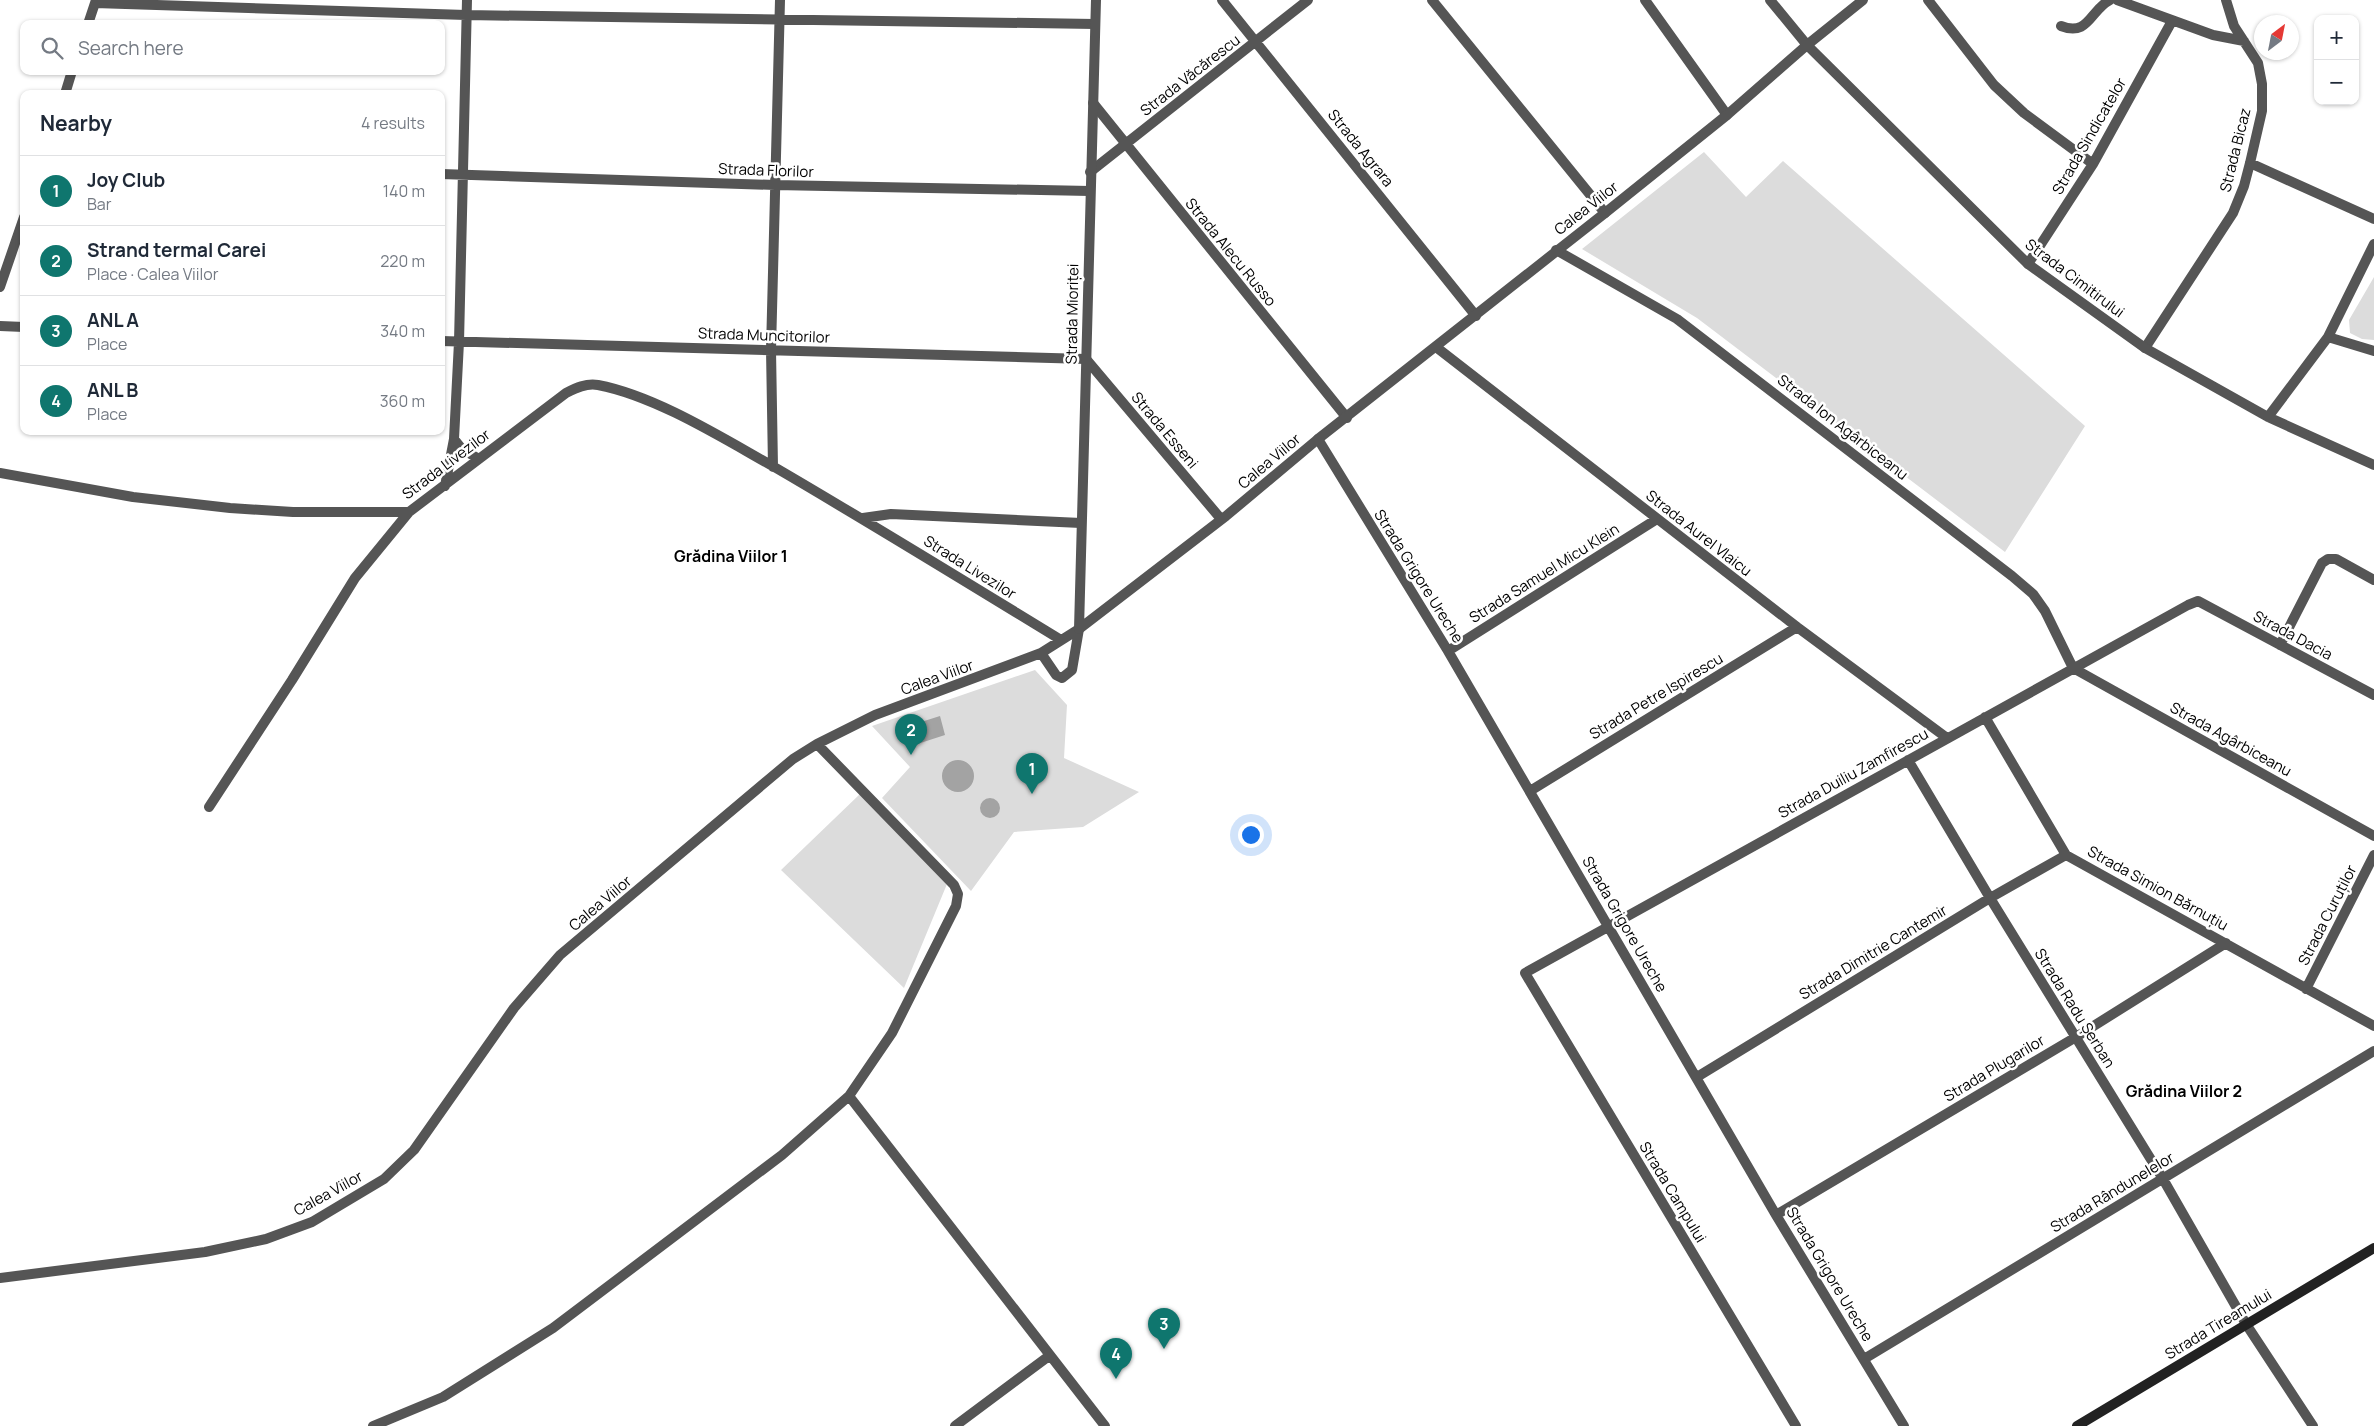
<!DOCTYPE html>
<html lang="en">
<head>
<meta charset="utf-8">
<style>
  body { margin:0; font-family:Manrope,sans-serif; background:#f2f2f3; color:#1f2937 }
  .controls { position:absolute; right:15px; top:15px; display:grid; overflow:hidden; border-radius:10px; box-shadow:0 1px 4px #0004 }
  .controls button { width:45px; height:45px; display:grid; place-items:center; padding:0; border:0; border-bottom:1px solid #e0e1e3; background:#fff; color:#1f2937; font:25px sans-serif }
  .compass { position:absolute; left:2254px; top:15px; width:45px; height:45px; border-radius:50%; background:#fff; box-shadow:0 1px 4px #0004; rotate:32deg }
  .you { position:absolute; left:1250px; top:834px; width:18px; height:18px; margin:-12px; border:4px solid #fff; border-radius:50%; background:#1a73e8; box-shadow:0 0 0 8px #1a73e833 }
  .badge { display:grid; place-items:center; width:32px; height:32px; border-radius:50%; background:#0f766e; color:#fff; font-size:16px; font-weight:700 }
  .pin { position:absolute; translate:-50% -41px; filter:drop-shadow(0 1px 2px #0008) }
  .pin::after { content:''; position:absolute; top:26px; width:18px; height:15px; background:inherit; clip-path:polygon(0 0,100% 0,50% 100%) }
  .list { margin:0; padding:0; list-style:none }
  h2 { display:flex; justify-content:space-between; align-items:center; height:65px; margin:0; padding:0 20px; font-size:21px }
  h2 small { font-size:16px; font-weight:400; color:#747a83 }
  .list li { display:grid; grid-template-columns:32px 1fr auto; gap:15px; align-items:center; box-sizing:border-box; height:70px; padding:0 20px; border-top:1px solid #e0e1e3 }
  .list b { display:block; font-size:19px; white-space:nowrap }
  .list p { margin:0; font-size:16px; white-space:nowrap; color:#747a83 }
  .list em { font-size:16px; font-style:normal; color:#747a83 }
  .icon { flex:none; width:28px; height:28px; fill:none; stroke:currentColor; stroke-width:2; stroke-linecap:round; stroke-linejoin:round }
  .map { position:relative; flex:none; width:2374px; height:1426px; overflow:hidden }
  .search { position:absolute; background:#fff; box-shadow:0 1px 4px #0004; left:20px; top:20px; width:425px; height:55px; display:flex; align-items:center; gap:12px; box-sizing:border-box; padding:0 18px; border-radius:10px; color:#747a83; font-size:19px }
  .panel { position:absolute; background:#fff; box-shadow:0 1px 4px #0004; left:20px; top:90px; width:425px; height:345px; border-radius:10px }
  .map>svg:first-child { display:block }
</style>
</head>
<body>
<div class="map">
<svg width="2374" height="1426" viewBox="0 0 2374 1426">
  <rect width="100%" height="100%" fill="#fff"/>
  <path fill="#dcdcdc" d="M1704 152 1746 197 1783 161 2085 426 2005 552 1697 318 1582 249Z
    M2374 277V340L2362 339 2350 333 2349 320Z
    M1035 670 1067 705 1064 758 1139 792 1083 827 1014 832 971 891 882 798 910 767 872 726Z
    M860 794 947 884 904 988 781 870Z"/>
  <path fill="#a3a3a3" d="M940 716 945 735 908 747 902 728Z
    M942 776a16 16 0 1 1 32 0a16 16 0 1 1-32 0Z
    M980 808a10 10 0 1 1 20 0a10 10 0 1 1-20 0Z"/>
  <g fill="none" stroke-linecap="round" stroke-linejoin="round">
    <path stroke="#555" stroke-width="10" d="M1222 0 1476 316
      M1432 0 1605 213
      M1645 0 1727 115
      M1928 0 1994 85 2024 113 2093 164
      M2117 0 2213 35 2244 41
      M95 3 466 15 1095 24
      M88 24 96 0
      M2061 26C2089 37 2090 10 2110 0
      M65 94 72 71
      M1093 103 1347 418
      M2250 163 2374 219
      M1090 172 1308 0
      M441 174 775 185 1090 191
      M1556 250 1677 319 2012 576 2033 594 2045 611 2073 668
      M2028 264 2093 164 2172 21
      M0 287 24 217
      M0 326 24 327
      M441 341 1086 359 1221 519
      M1436 347 1797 627 1947 738
      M2145 348 2233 213 2244 186 2250 163 2262 111V84L2258 63 2234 26 2226 0
      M454 439 462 449 479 459
      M1318 439 1448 651 1776 1215 1904 1426
      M773 467 771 350 780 0
      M0 473 133 497 230 508 293 512H409L566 393C576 388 586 383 598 385 656 396 724 439 776 468 872 524 966 582 1061 640
      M445 486 454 439 459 342 467 0
      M863 518 891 514 1081 523
      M2280 645 2322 563 2328 559H2336L2374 580
      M1448 651 1657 519
      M1041 653 1056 675 1062 678 1072 670 1079 629
      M2073 668 2374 836
      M1985 717 2066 855 2374 1026
      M1908 760 1990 898 2163 1179 2246 1324 2313 1426
      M1530 791 1797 627
      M209 807 292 680 355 578 409 512
      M2306 989 2374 855
      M1697 1077 1990 898 2066 855
      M849 1096 1105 1426
      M1776 1215 2076 1037 2226 943
      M0 1278 205 1252 266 1239 312 1222 384 1179 414 1150 514 1008 560 955 793 759 817 744 875 715 1041 653 1079 629
      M1864 1359 2374 1051
      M373 1426 443 1397 553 1328 782 1155 849 1096 892 1033 956 906 958 894 954 885 817 744
      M955 1426 1049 1356
      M1796 1426 1525 973 2188 605 2198 601 2374 695"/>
    <path stroke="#555" stroke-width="10" d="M1770 0 1807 45 2028 264 2145 348 2268 417 2374 465
      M2328 337 2374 351
      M2268 417 2328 337 2374 244
      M1079 629 1226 516 1318 439 1605 213 1727 115 1807 45 1863 0
      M1079 629 1096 0"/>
    <path stroke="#222" stroke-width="10" d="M2077 1426 2374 1248"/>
  </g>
  <g text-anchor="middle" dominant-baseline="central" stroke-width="5" stroke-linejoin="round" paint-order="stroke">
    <g font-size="15" fill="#000" stroke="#fff">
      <text transform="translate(1190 75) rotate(-38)">Strada Văcărescu</text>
      <text transform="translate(2089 136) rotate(-60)">Strada Sindicatelor</text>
      <text transform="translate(1361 148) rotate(51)">Strada Agrara</text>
      <text transform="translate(2235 150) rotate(-76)">Strada Bicaz</text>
      <text transform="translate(766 170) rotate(2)">Strada Florilor</text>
      <text transform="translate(1586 208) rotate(-38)">Calea Viilor</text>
      <text transform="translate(1231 252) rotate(51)">Strada Alecu Russo</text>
      <text transform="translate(2075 278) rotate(37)">Strada Cimitirului</text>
      <text transform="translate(1072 314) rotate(-89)">Strada Mioriței</text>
      <text transform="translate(764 335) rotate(2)">Strada Muncitorilor</text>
      <text transform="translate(1843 427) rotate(38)">Strada Ion Agârbiceanu</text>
      <text transform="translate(1165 430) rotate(50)">Strada Esseni</text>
      <text transform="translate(1269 461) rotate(-40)">Calea Viilor</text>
      <text transform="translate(446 464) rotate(-37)">Strada Livezilor</text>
      <text transform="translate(1699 533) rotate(38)">Strada Aurel Vlaicu</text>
      <text transform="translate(970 567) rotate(32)">Strada Livezilor</text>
      <text transform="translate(1544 573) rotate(-32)">Strada Samuel Micu Klein</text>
      <text transform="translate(1419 576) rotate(58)">Strada Grigore Ureche</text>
      <text transform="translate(2293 635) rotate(28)">Strada Dacia</text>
      <text transform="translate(937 677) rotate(-20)">Calea Viilor</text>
      <text transform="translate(1656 696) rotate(-31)">Strada Petre Ispirescu</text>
      <text transform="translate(2231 739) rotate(29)">Strada Agârbiceanu</text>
      <text transform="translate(1853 773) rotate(-29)">Strada Duiliu Zamfirescu</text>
      <text transform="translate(2158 888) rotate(29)">Strada Simion Bărnuțiu</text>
      <text transform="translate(600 903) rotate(-40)">Calea Viilor</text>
      <text transform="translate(2327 915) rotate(-63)">Strada Curuților</text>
      <text transform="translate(1625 924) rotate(60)">Strada Grigore Ureche</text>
      <text transform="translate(1873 952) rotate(-31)">Strada Dimitrie Cantemir</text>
      <text transform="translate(2075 1008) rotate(58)">Strada Radu Șerban</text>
      <text transform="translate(1994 1068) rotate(-31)">Strada Plugarilor</text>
      <text transform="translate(1673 1192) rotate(59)">Strada Campului</text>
      <text transform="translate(2112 1192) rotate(-31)">Strada Rândunelelor</text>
      <text transform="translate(328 1193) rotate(-29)">Calea Viilor</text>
      <text transform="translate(1830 1274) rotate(59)">Strada Grigore Ureche</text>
      <text transform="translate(2218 1324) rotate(-31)">Strada Tireamului</text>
    </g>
    <g font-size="16" font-weight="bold" fill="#000" stroke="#fff">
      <text x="731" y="556">Grădina Viilor 1</text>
      <text x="2184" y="1091">Grădina Viilor 2</text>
    </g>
  </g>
</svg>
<div class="controls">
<button>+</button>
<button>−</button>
</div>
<svg class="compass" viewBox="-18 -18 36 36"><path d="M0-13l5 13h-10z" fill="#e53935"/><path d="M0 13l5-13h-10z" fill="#747a83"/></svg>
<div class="you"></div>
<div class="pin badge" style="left:1032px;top:794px">1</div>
<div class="pin badge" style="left:911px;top:755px">2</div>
<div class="pin badge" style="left:1164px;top:1349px">3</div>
<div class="pin badge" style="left:1116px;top:1379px">4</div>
<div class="search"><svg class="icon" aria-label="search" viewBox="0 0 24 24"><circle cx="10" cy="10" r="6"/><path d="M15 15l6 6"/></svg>Search here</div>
<section class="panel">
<h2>Nearby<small>4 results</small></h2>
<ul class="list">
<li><span class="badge">1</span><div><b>Joy Club</b><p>Bar</p></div><em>140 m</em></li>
<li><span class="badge">2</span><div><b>Strand termal Carei</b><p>Place · Calea Viilor</p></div><em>220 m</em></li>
<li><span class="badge">3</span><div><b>ANL A</b><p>Place</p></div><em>340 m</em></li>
<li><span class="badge">4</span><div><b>ANL B</b><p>Place</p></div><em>360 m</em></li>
</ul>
</section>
</div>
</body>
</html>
